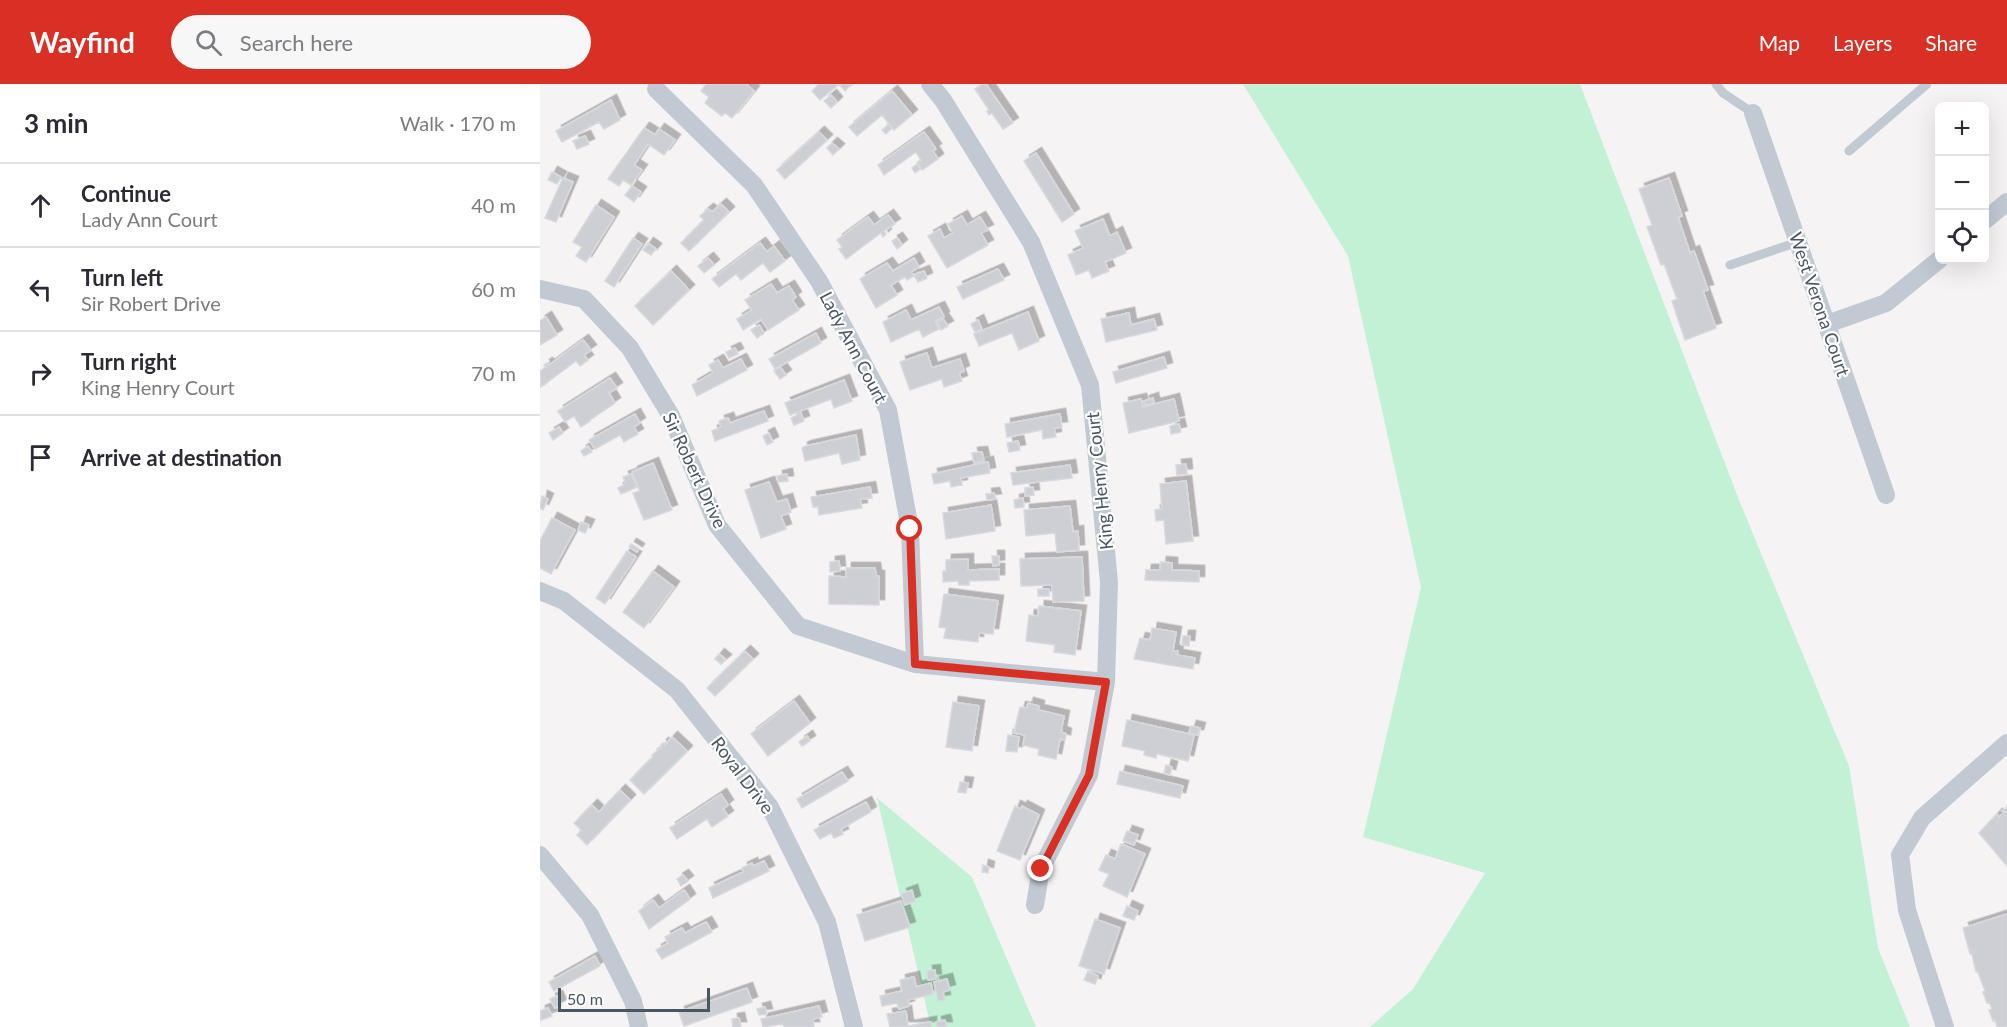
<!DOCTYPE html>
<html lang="en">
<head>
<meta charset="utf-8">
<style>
  body { margin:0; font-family:Lato,sans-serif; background:#f7f7f7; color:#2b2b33 }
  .controls { position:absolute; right:18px; top:18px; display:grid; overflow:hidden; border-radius:9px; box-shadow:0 6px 24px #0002 }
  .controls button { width:54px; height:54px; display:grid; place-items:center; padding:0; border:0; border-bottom:2px solid #e1e1e2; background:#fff; color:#2b2b33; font:30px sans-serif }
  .scale { position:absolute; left:18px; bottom:15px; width:152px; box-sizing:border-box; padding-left:6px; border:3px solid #4a5661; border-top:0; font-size:16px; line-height:21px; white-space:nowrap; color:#4a5661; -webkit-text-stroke:4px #fff; paint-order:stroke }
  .stop { position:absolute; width:18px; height:18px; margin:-14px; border:4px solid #d93025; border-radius:50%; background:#fff }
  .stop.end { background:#d93025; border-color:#fff; box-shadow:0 2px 6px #0008 }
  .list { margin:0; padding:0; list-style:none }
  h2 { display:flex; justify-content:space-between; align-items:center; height:78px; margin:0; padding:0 24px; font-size:26px }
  h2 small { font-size:20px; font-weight:400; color:#7c7c81 }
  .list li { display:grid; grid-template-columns:39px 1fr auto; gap:18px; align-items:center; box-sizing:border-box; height:84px; padding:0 24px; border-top:2px solid #e1e1e2 }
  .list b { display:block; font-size:22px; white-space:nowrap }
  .list p { margin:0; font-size:20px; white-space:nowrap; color:#7c7c81 }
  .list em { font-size:20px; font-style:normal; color:#7c7c81 }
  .icon { flex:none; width:33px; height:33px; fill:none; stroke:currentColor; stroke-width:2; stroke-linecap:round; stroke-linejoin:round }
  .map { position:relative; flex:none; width:1467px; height:943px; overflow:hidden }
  header { display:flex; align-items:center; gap:36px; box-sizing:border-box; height:84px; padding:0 30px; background:#d93025; color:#fff }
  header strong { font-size:28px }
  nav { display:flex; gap:33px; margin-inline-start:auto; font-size:21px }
  .search { width:420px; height:54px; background:#f7f7f7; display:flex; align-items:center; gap:15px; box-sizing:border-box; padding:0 21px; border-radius:33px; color:#7c7c81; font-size:22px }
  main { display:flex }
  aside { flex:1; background:#fff }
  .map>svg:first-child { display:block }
</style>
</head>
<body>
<header>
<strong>Wayfind</strong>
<div class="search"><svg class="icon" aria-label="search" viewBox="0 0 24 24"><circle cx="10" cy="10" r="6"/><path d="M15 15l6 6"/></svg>Search here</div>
<nav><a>Map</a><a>Layers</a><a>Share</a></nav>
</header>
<main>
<aside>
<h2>3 min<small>Walk · 170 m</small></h2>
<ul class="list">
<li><svg class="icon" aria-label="ahead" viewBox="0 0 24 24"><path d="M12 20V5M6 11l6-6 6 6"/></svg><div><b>Continue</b><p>Lady Ann Court</p></div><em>40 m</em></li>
<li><svg class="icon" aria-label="left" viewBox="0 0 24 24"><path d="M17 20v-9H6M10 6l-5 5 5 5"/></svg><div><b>Turn left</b><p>Sir Robert Drive</p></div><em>60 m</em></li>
<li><svg class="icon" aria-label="right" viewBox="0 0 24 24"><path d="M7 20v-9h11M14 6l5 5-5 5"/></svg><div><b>Turn right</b><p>King Henry Court</p></div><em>70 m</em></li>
<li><svg class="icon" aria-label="arrive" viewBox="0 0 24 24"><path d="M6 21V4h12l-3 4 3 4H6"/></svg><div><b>Arrive at destination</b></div></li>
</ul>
</aside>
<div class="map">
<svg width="1467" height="943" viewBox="0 0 1467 943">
  <defs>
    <filter id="shadow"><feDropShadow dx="5.5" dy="-5.5" stdDeviation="0" flood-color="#0004"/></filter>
  </defs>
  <rect width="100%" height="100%" fill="#f5f3f3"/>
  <path fill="#c3f1d5" d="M703 0H1040L1199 416 1309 682 1338 864 1370 943H830L873 905 945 789 823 753 881 503 808 172Z
    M337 714 432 793 496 943H391Z"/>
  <path fill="#cdcfd5" stroke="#d7d9de" stroke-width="1.5" filter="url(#shadow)" d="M166 0H208L207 1 214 7 192 34 185 29 182 32 165 19 169 13 161 7Z
    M279 0H312L305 7 299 0 280 16 272 7Z
    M443 0H446L473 39 463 45 452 29 449 31 447 27 449 26 435 5Z
    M352 7 372 31 354 46 342 31 317 52 309 43Z
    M291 11 297 18 291 24 284 17Z
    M71 16 80 36 64 45 59 38 22 58 16 47Z
    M349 40 352 44 346 50 342 46Z
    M104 44 115 51 119 45 135 56 124 71 108 60 94 81 102 86 91 101 83 96 79 102 68 95Z
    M279 48 287 56 245 95 237 86Z
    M384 48 396 65 393 67 398 75 382 86 377 79 381 76 376 68 344 91 338 81Z
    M45 52 49 60 37 65 33 57Z
    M292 59 299 65 293 71 287 64Z
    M496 69 534 130 522 138 484 77Z
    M377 80 380 85 375 89 372 84Z
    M12 88 21 93 17 100 8 96Z
    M23 94 33 98 16 138 5 134Z
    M1129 94 1142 132 1138 133 1150 169 1154 167 1168 206 1163 207 1176 244 1145 256 1132 217 1137 215 1124 180 1121 181 1107 143 1112 141 1099 105Z
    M92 102 101 108 94 118 85 111Z
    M181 120 189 128 149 167 141 159 164 136 160 132 168 125 172 128Z
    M56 121 74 133 46 178 36 172 42 163 33 158Z
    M348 131 355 140 344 147 346 150 343 153 341 149 306 175 299 165 302 163 297 156 328 133 334 141Z
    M422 132 427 141 440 133 448 146 441 149 448 161 407 184 388 152 400 145 404 154 413 149 408 140Z
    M563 135 570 152 577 148 586 169 565 178 569 187 552 194 549 186 536 191 528 171 543 164 535 147Z
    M93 154 102 160 74 203 65 197Z
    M357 154 362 161 357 165 352 157Z
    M108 159 116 165 111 171 103 166Z
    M220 159 227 168 234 162 245 177 230 188 223 179 201 196 196 190 179 203 172 195Z
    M168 174 174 181 164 189 158 182Z
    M374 174 379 183 371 188 374 192 367 196 365 193 351 201 357 211 336 224 320 195 347 179 353 187Z
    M458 185 464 196 423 215 417 203Z
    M131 187 149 206 113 241 95 222Z
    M384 187 387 194 378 198 374 191Z
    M231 200 237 209 249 202 256 213 252 216 259 226 228 246 221 235 203 246 197 235 212 226 205 216Z
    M399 223 404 233 395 237 399 245 383 253 379 245 351 258 343 238 366 226 371 236Z
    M488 228 499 257 479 266 472 249 439 262 434 250Z
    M589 229 591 241 614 235 617 246 566 258 561 235Z
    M6 233 17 251 0 261V237Z
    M403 235 408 242 401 246 397 238Z
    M438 236 442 245 435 248 431 240Z
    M219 241 224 249 217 254 211 246Z
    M276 249 281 259 235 285 229 275Z
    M43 256 51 266 44 271 48 276 40 282 36 277 1 303 0 287 6 283 4 281 7 279 9 281Z
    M195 264 198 270 189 274 186 268Z
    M387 269 392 284 420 275 424 287 419 289 422 297 404 303 402 295 370 306 360 278Z
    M624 273 627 284 576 299 573 288Z
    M201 275 207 286 157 312 152 301 173 289 169 281 178 276 183 284Z
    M240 283 246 291 240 295 234 287Z
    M70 294 77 304 69 309 75 319 50 336V337L41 343 34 332 25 338 18 327Z
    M304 296 312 317 294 324 291 315 250 331 245 319Z
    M613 314 614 319 605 321 604 317Z
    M601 315 603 323 634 315 639 337 589 349 583 319Z
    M224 327 228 337 175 357 172 347 181 343 179 337 188 334 190 339Z
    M261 329 264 337 254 341 251 334Z
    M95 330 100 339 94 343 98 350 84 358 80 351 55 365 49 356Z
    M520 330 522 343 514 344 516 353 503 355 502 346 467 353 465 340Z
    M639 340 641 348 631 350 630 342Z
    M19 343 23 349 13 356 9 349Z
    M229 349 233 358 227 361 223 352Z
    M316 351 320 376 302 380 299 369 265 377 262 364 266 362Z
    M478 357 480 366 469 368 467 359Z
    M48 362 52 368 44 372 41 367Z
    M442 368 444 377 434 379 432 369Z
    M448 378 450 389 421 394 422 401 411 403 410 397 394 400 392 390Z
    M113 379 132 426 104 436 93 409 100 407 92 388Z
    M646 380 647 390 637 391 636 381Z
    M530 381 532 394 473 401 471 389Z
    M91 390 97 403 81 410 78 404 86 400 83 393Z
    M247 390 248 397 238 398 237 392Z
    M646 397 653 457 626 460 624 436 616 437 615 426 622 425 620 400Z
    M229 398 237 418 247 415 251 428 241 432 246 445 221 454 205 406Z
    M330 403 332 414 320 415 322 424 279 431 278 423H273L271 413Z
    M493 403 494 411 485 412V404Z
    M454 409 456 415 447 416 446 410Z
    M2 412 8 415 3 426 0 424Z
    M483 414 484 423 475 424 474 416Z
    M451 421 455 447 406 455 403 429Z
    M530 422 533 448 538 447 539 466 517 468 515 449 486 452 484 426Z
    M12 434 35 446 11 490 0 484V457Z
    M41 438 49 441 45 449 38 446Z
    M91 460 99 465 97 468 89 463Z
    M87 467 96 473 65 520 56 514Z
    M452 472H459V481L453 482Z
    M542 473 544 517 513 518 512 501 481 502 480 475Z
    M428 475V486L459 485V496L429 497V501H419L418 497 403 498V487H406V476Z
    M299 477 300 487 290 488V478Z
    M621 478 632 479V486L659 487V498L605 496 606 486H620Z
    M306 484H335L336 492H339V521L289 520V492L306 493Z
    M113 487 134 503 104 544 83 528Z
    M498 505H509V512H498Z
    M404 510 458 517 453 550 439 549 438 558 404 554 406 544 399 543Z
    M499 522 541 527 535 571 514 568 515 561 486 557 489 531 498 532Z
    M612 544 636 548 633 567H638L637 571 655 574 653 585 594 575 600 554 610 556Z
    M643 552H650L649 562 642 561Z
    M205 567 213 575 175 612 167 604Z
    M179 570 186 576 181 580 175 575Z
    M254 617 270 639 228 672 211 650Z
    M413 618 439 622 432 667 406 663Z
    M488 619 499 622 498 626 524 632 521 648 526 650 525 656 520 655 516 675 498 671 499 665 483 661 485 651 474 649 480 623 487 624Z
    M587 636 654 651 648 677 617 670 616 674 604 671 605 667 582 662Z
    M651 642 660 644 658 651 649 649Z
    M468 651 479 653 477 668 466 667Z
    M267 652 270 657 262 662 259 658Z
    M132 653 147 667 104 710 90 696 113 673 112 671 122 663 121 661 123 659 125 661Z
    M626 681 632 683 630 691 624 689Z
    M580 687 643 702 640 714 577 700Z
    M302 688 308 697 262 724 257 715Z
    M420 698 428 699 426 709 418 708Z
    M80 706 90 716 47 761 37 751 41 746 34 739 52 721 59 728Z
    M181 710 188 721 183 725 188 732 172 743 167 735 137 755 130 744Z
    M326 718 331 728 301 745 303 750 294 754 291 749 280 755 274 746Z
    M475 722 481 725 482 722 499 731 480 776 457 767Z
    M1467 723V782L1439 749 1457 730 1459 733 1465 728 1462 727Z
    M587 747 598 751 594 761 583 757Z
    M581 760 605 770 587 813 563 802 569 790 559 786 566 771 575 775Z
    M224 777 229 787 173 814 169 804 203 788 202 784 212 779 213 782Z
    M443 781 449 783 448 789 442 788Z
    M143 791 148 797 141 802 137 795Z
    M144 806 150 815 109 845 99 827 113 816 119 824Z
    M372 806 375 817 365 821 361 810Z
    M361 817 370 843 325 857 317 831Z
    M587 822 598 827 594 836 583 832Z
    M1467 830V943H1457L1455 936 1453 937 1449 926 1452 925 1449 918 1447 919 1443 908 1445 907 1438 888H1436L1432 870H1430L1423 844Z
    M555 835 580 844 564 890 539 882Z
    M166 838 172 848 122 875 116 866 128 859 125 853 142 844 145 849Z
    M55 872 60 882 14 907 9 898Z
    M395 886 396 895 388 896 387 887Z
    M548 887 558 892 555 900 544 896Z
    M374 893 376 903 391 899 393 910 368 916 369 922 359 925 357 919 342 922 340 912 362 907 360 896Z
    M407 895 410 906 403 908 405 916 398 917 394 898Z
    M207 904 212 918 144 942 139 928Z
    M17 912 21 921 15 924 10 915Z
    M279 922 282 933 273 935 274 943H244L243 940 223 943 221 935Z
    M225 923 227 930 219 931 217 925Z
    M8 924 12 932 1 936 0 927Z
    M366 927 368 942 391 938V943H350L347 930Z
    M199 934 201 943H193L192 935Z
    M405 936 407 943H397L396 938Z"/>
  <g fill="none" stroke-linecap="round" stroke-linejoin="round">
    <path stroke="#c1cad2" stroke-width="9" d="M1176 0 1183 9 1213 29
      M1309 67 1387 0
      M1190 181 1258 158"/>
    <path stroke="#c1cad2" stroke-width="18" d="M390 0 403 16 491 158 550 301 569 498 566 598 549 691 501 785 495 821
      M116 5 214 101 279 197 348 326 370 445 375 580
      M1213 29 1346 411
      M1444 137 1467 118
      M0 205 44 215 90 264 131 332 177 441 258 542 375 580 566 598
      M1287 240 1346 219 1400 175
      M0 507 24 517 137 606 230 723 287 838 314 943
      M0 771 50 831 93 917 99 943
      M1405 943 1367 826 1360 771 1382 734 1467 659"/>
  </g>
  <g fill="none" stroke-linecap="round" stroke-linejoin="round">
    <path stroke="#d93025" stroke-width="8" d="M370 445 375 580 566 598 549 691 501 785"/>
  </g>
  <g text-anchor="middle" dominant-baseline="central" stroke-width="4.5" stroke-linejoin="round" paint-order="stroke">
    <g font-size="18" fill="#4a5661" stroke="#fff">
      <text transform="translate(1280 220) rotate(71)">West Verona Court</text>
      <text transform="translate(314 263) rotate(62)">Lady Ann Court</text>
      <text transform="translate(155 386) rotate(65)">Sir Robert Drive</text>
      <text transform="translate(559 397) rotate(-96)">King Henry Court</text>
      <text transform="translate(203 691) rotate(53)">Royal Drive</text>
    </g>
  </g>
</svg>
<div class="controls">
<button>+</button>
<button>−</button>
<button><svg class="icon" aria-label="locate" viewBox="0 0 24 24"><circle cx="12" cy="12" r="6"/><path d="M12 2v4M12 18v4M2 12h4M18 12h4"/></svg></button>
</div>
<div class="scale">50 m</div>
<div class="stop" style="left:370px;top:445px"></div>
<div class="stop end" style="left:501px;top:785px"></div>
</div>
</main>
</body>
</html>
